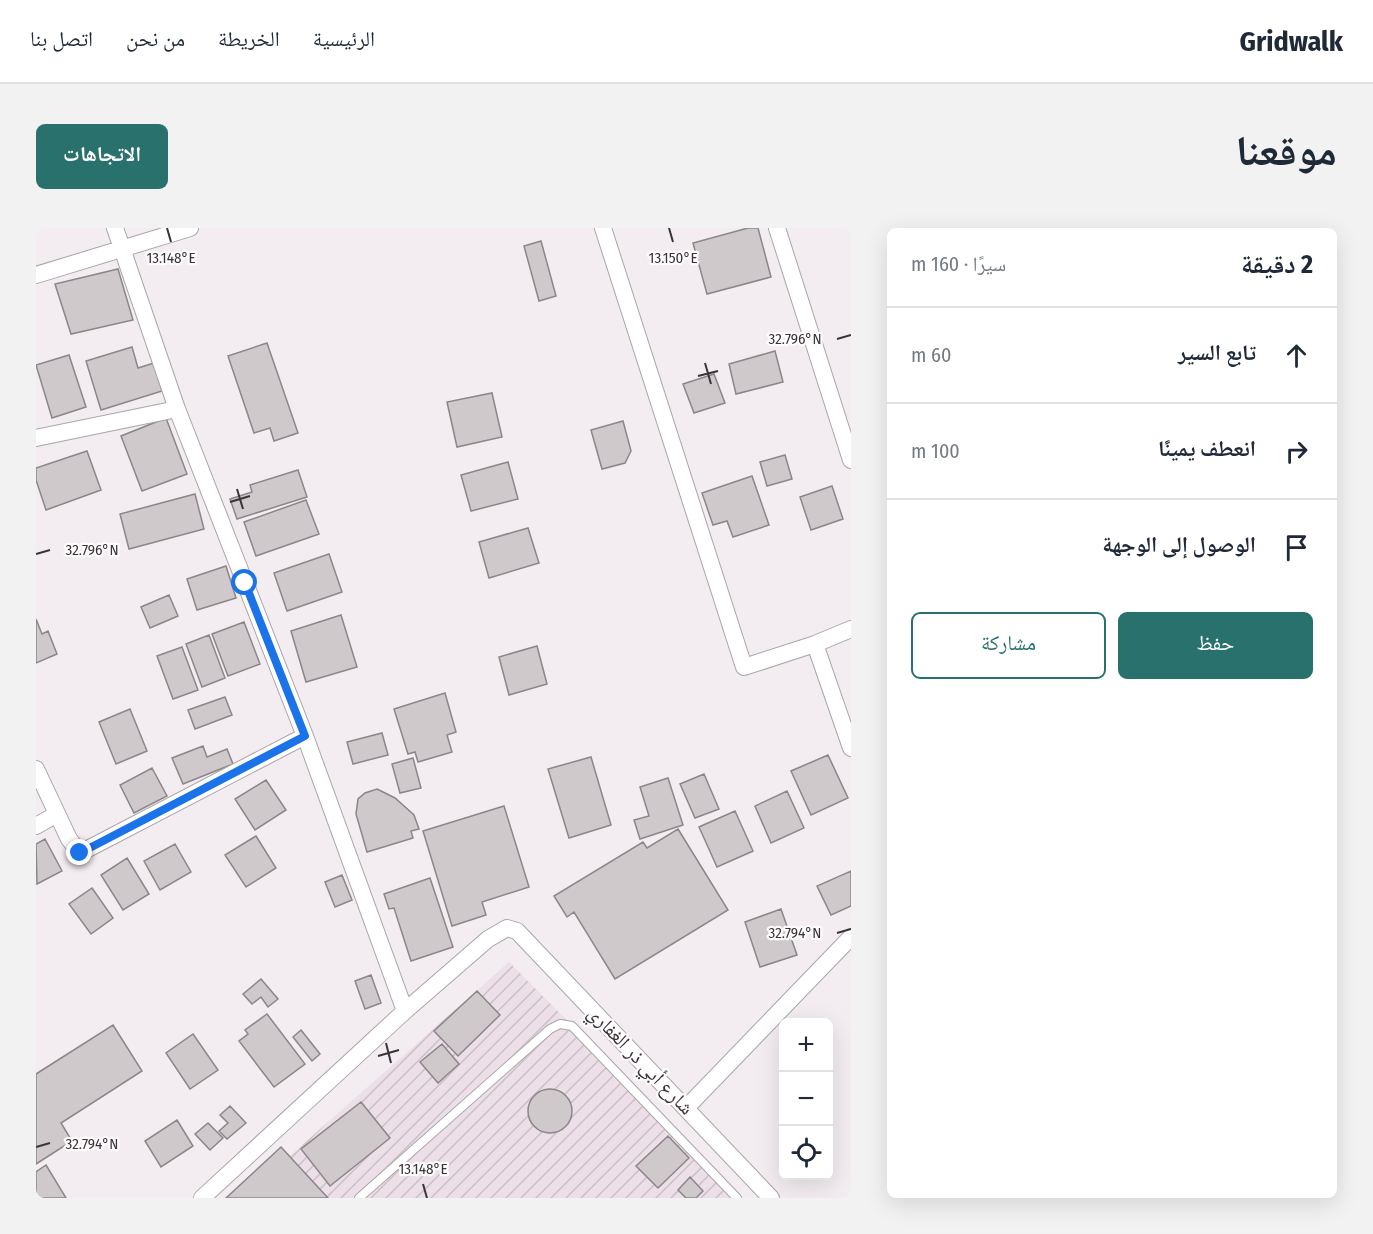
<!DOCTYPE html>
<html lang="ar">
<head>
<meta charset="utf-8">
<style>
  body { margin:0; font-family:"Fira Sans Condensed","Noto Naskh Arabic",sans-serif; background:#f2f2f3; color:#1f2937; direction:rtl }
  .controls { position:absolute; right:18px; bottom:18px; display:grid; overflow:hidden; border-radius:9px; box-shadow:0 6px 24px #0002 }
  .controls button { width:54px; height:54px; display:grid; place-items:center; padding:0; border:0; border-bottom:2px solid #e0e1e3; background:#fff; color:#1f2937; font:30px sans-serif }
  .stop { position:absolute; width:18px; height:18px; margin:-14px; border:4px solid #1a73e8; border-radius:50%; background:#fff }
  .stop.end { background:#1a73e8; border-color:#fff; box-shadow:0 2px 6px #0008 }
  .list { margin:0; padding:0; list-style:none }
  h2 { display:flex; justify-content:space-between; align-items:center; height:78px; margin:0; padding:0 24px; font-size:26px }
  h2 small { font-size:20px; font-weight:400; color:#747a83 }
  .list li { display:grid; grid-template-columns:39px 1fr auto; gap:18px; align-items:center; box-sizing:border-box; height:96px; padding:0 24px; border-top:2px solid #e0e1e3 }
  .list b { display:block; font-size:22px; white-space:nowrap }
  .list em { font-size:20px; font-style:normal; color:#747a83 }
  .actions { display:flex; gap:12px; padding:18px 24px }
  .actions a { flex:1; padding:14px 0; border:2px solid #28716c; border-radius:9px; text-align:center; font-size:21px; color:#28716c }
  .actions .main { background:#28716c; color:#fff }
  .icon { flex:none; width:33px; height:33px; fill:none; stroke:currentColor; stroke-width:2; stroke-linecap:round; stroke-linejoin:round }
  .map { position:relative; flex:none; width:815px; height:970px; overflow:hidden; direction:ltr; border-radius:9px }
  header { display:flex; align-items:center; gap:36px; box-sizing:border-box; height:84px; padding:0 30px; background:#fff; border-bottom:2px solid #e0e1e3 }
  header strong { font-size:28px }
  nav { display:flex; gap:33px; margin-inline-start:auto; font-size:21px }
  .intro { display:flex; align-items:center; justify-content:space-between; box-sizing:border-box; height:144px; padding:0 36px }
  h1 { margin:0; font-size:42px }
  .button { padding:15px 27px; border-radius:9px; background:#28716c; color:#fff; font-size:21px; font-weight:700 }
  main { display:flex; gap:36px; padding:0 36px }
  aside { flex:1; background:#fff; border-radius:9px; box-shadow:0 6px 24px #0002 }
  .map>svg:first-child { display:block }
</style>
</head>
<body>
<header>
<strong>Gridwalk</strong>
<nav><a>الرئيسية</a><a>الخريطة</a><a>من نحن</a><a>اتصل بنا</a></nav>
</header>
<div class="intro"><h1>موقعنا</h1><a class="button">الاتجاهات</a></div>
<main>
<aside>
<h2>2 دقيقة<small>سيرًا · 160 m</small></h2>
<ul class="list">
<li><svg class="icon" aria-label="ahead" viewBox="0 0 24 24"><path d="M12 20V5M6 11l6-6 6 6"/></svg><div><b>تابع السير</b></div><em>60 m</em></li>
<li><svg class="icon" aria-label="right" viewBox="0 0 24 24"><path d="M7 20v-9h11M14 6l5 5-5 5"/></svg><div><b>انعطف يمينًا</b></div><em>100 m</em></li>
<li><svg class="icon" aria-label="arrive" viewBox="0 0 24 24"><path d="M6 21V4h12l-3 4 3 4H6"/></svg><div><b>الوصول إلى الوجهة</b></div></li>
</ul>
<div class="actions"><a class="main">حفظ</a><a>مشاركة</a></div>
</aside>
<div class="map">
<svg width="815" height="970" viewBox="0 0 815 970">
  <defs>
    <pattern id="industrial-furrows" width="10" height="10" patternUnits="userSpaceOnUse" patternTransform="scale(1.5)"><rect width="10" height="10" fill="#ecdfe7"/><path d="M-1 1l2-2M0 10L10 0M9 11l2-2" fill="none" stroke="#cbc0c7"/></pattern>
  </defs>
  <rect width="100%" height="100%" fill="#f3edf1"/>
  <path fill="url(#industrial-furrows)" d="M473 734 707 970H206Z"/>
  <path fill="#cfc9cc" stroke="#8b8689" stroke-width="1.5" d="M712 0H722L735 49 671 66 657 15Z
    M505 13 520 68 503 73 488 18Z
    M82 41 97 92 35 106 19 56Z
    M231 115 262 205 238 213 234 200 218 205 192 128Z
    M96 119 102 140 118 135 126 163 65 182 50 133Z
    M739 123 747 154 700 166 693 136Z
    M33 127 50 179 16 190 0 137Z
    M678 146 689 175 658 185 647 156Z
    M456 165 466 209 421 219 411 174Z
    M130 190 151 246 106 263 85 208Z
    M587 193 595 223 589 235 566 241 555 202Z
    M51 223 65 262 10 282 0 252V240Z
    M749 227 756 251 731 258 724 234Z
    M472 234 482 271 435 283 425 247Z
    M262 242 271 269 201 291 194 271 216 264 214 257Z
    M716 248 733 297 697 309 691 293 677 297 666 265Z
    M796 258 807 291 775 302 764 269Z
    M159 266 168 301 93 321 84 286Z
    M270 272 283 306 220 328 208 294Z
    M492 300 503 335 453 350 443 314Z
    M293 326 306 364 251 383 238 345Z
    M190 338 200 370 161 382 151 351Z
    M133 367 142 388 114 400 105 379Z
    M305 387 321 439 270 454 255 403Z
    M0 391 6 406 12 403 21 426 0 435Z
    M208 394 224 436 192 448 176 406Z
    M173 407 189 450 166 459 150 416Z
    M501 418 511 456 473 467 463 429Z
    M146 419 162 462 137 471 121 428Z
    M409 465 420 504 411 507 416 524 382 534 379 524 372 526 358 481Z
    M189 469 196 487 159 501 152 482Z
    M94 481 111 523 80 536 63 494Z
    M346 505 352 527 317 536 311 514Z
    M167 518 171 529 191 521 197 536 147 556 136 530Z
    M792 527 812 570 775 587 755 543Z
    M555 529 575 597 533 610 512 541Z
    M377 530 385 560 364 565 356 536Z
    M116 540 131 568 98 585 84 557Z
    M668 546 683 581 659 590 644 556Z
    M632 550 647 597 604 611 598 592 613 588 604 559Z
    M230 552 250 582 219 602 199 571Z
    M341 561 359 570 378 587 383 601 375 603 377 610 331 624 320 586 322 571 329 565Z
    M751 563 768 600 735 615 719 578Z
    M468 578 493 659 446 674 450 687 416 698 387 603Z
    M699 583 717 623 681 639 663 599Z
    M642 601 692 682 579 751 538 684 531 689 518 668 607 614 611 620Z
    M220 608 240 640 210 659 189 627Z
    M9 611 26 643 1 656 0 616Z
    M139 616 155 644 124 662 108 633Z
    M91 630 113 666 87 682 65 647Z
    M815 643V678L795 687 781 658Z
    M306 647 316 672 299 679 289 654Z
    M394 650 417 719 375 733 358 680 353 681 348 666Z
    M56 660 77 690 55 706 33 676Z
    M745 681 761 727 724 739 709 694Z
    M335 747 345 775 329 781 319 753Z
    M225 751 242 771 232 779 225 769 216 776 207 766Z
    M441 763 464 787 422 828 398 803Z
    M231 786 269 836 238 859 203 813 212 806 209 802Z
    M77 797 106 843 25 895 36 913 0 936V846Z
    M265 802 284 826 276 833 257 809Z
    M157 806 182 842 154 861 130 825Z
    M406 816 423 836 402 855 384 834Z
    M492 883a22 22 0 1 1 44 0a22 22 0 1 1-44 0Z
    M325 874 354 910 294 958 265 921Z
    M194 878 210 895 191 911 183 903 192 895 184 887Z
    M141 892 157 918 125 939 109 913Z
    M172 895 187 910 174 922 159 906Z
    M632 908 653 930 622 960 600 938Z
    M245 919 292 970H190Z
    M10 937 30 970H0V944Z
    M654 949 667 963 660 970H650L642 962Z"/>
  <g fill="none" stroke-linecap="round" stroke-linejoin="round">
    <g stroke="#aaa5a8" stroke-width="10">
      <path id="lane" d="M323 970 514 801 524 796 536 798 701 970"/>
    </g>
    <g stroke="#aaa5a8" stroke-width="18">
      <path id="street" d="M79 0 141 181 269 508 369 783
        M567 0 708 439 779 416
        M741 0 815 232
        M0 47 154 0
        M0 210 141 181
        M815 401 779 416 815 520
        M0 541 33 611 44 625 269 508
        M0 598 21 586
        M650 880 815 709
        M166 970 369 783 452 711 471 700 481 703 735 970"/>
    </g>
    <use href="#lane" stroke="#fff" stroke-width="8"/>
    <use href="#street" stroke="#fff" stroke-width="16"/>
  </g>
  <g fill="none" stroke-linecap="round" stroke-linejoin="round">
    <path stroke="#1a73e8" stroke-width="8" d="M44 625 269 508 209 355"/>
  </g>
  <path fill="none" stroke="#373537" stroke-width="2" d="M131 0 135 14M633 0 637 14M801 111 815 107M669 135 675 156M662 148 682 143M201 261 207 281M194 274 214 268M0 326 14 322M801 705 815 701M350 815 355 835M342 828 363 822M0 919 14 915M387 956 391 970"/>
  <g text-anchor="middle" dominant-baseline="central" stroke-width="4.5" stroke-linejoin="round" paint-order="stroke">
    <g font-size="20" fill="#373537" stroke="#fffbfd">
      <text transform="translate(605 832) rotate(46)">شارع أبي ذر الغفاري</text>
    </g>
  </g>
  <g font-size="15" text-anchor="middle" fill="#373537" stroke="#fffbfd" stroke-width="4.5" stroke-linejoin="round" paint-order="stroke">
    <text x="135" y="35">13.148°E</text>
    <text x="637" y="35">13.150°E</text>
    <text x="759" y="116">32.796°N</text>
    <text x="56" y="327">32.796°N</text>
    <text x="759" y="710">32.794°N</text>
    <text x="56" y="921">32.794°N</text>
    <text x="387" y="946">13.148°E</text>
  </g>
</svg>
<div class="controls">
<button>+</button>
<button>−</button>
<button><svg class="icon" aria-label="locate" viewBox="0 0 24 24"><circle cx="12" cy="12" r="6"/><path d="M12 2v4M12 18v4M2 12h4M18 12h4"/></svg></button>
</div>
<div class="stop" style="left:209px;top:355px"></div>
<div class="stop end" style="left:44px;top:625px"></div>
</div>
</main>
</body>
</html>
